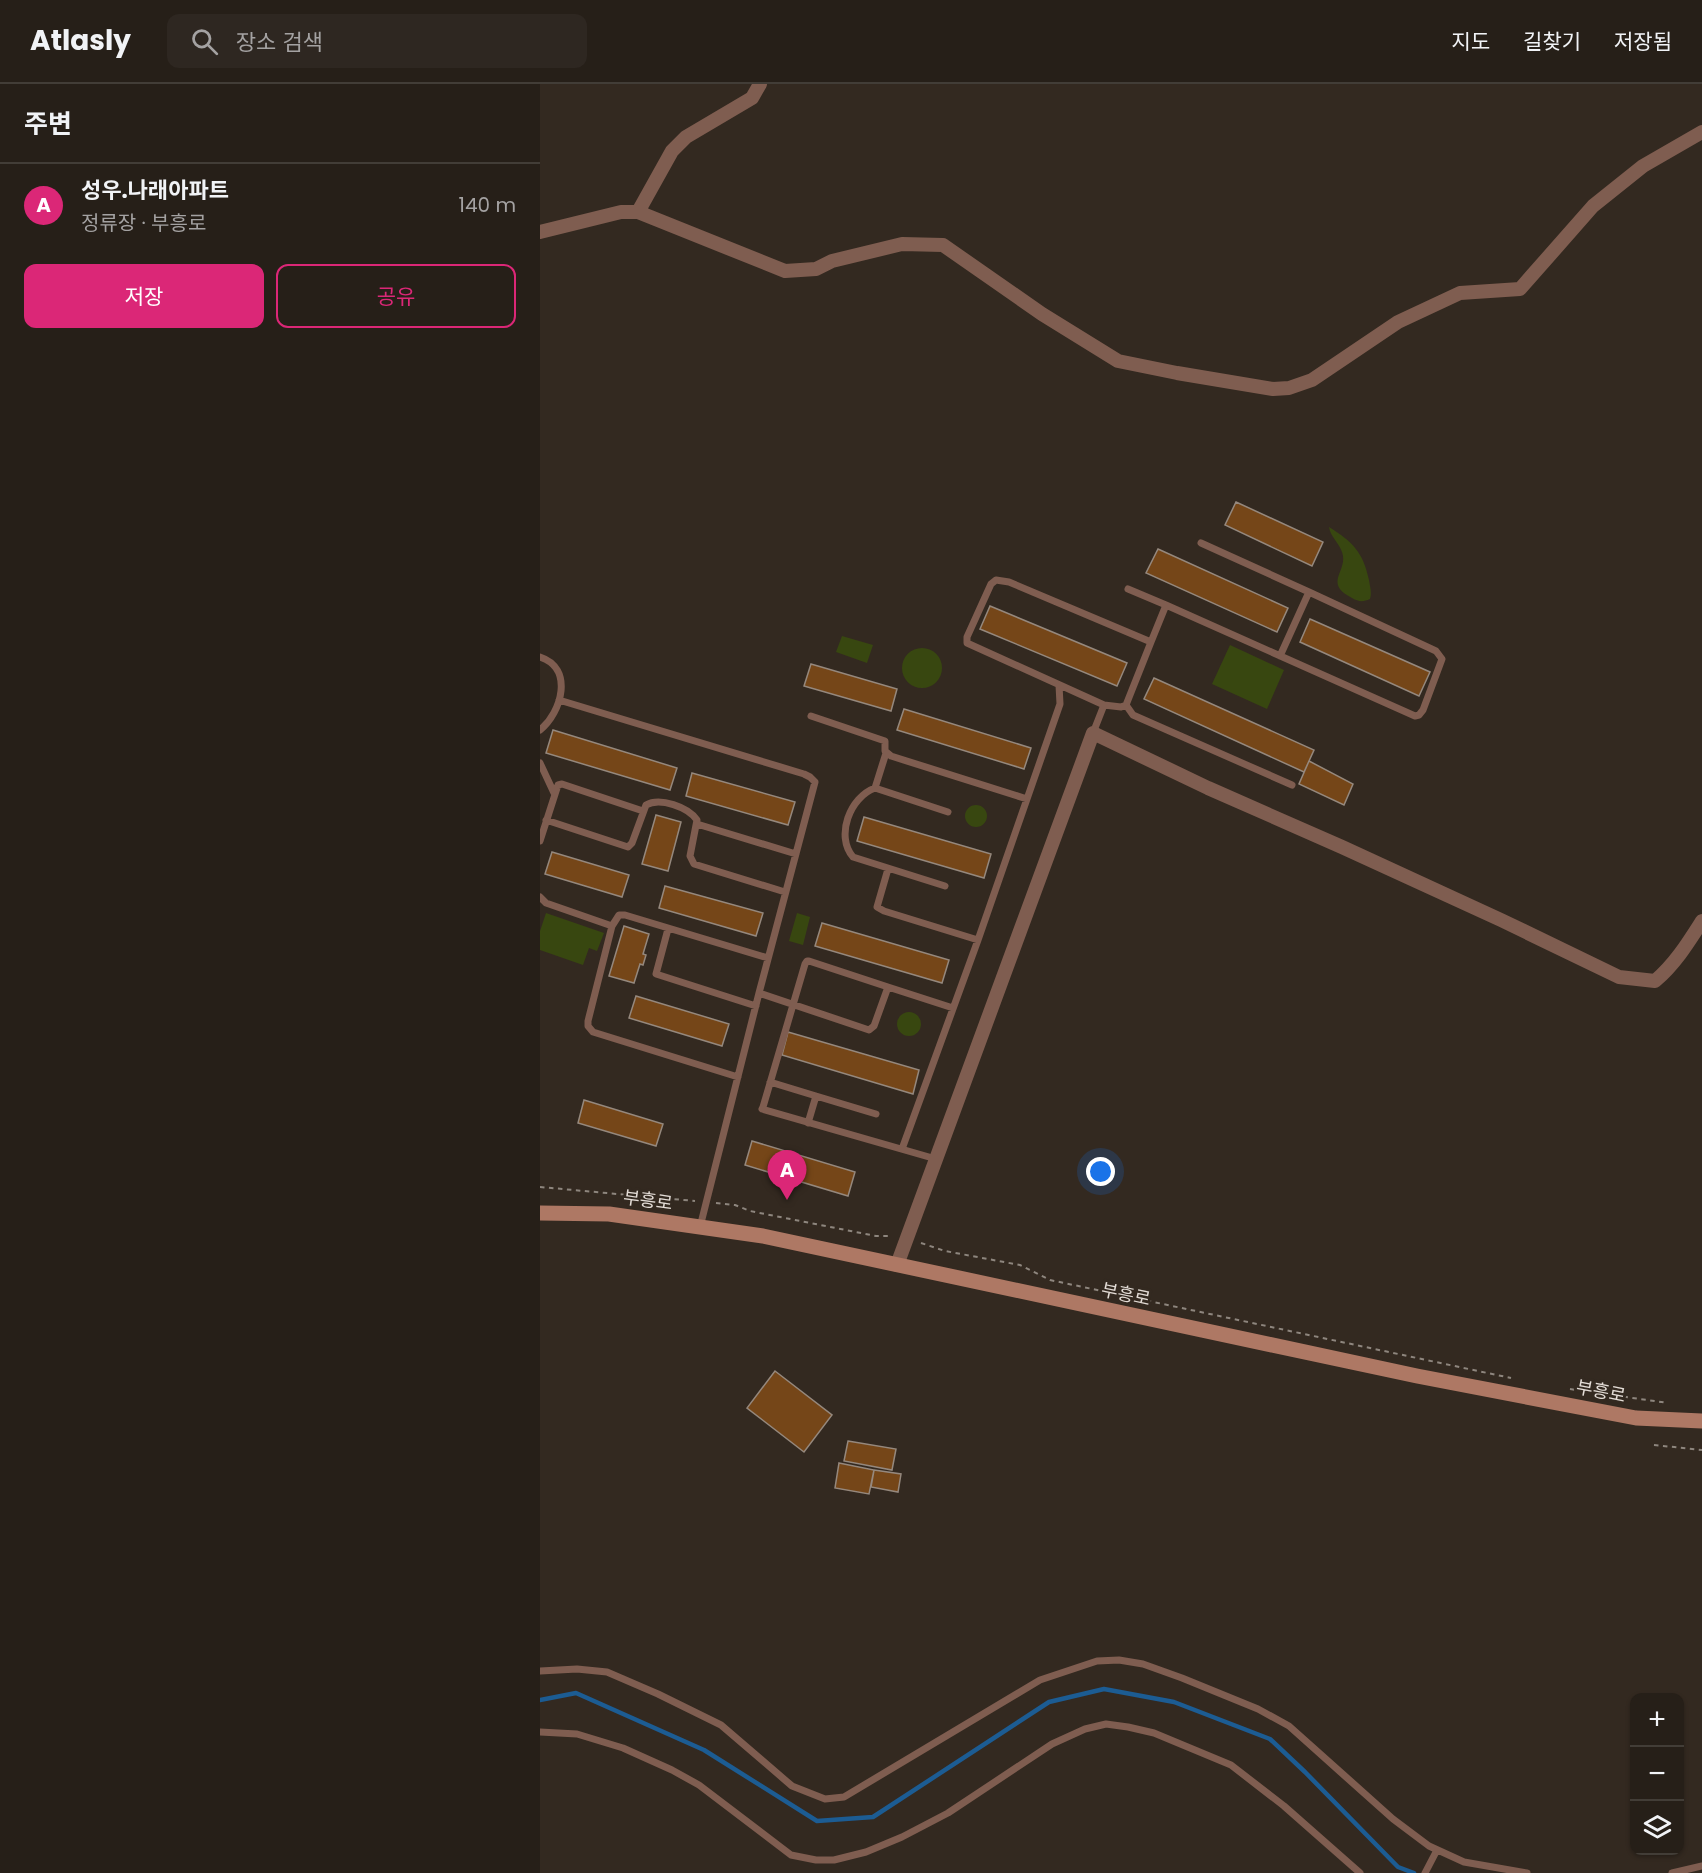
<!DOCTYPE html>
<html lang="ko">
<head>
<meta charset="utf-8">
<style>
  body { margin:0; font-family:Poppins,"Noto Sans KR",sans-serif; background:#2e2721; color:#f1f3f6 }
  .controls { position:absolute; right:18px; bottom:18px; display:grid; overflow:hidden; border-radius:12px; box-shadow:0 2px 4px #0004 }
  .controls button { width:54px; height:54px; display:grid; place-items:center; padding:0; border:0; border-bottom:2px solid #423d37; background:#261f18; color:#f1f3f6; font:30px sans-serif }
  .you { position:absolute; left:561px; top:1088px; width:21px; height:21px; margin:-15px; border:4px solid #fff; border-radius:50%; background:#1a73e8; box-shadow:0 0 0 9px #1a73e833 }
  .badge { display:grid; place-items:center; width:39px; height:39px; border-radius:50%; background:#db2777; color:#fff; font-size:20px; font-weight:700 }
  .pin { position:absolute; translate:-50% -50px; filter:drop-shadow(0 2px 3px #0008) }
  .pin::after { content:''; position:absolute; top:32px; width:21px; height:18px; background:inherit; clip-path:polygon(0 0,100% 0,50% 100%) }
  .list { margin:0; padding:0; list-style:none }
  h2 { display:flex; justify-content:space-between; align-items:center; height:78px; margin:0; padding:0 24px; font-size:26px }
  h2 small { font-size:20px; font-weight:400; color:#a4a2a2 }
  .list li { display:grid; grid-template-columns:39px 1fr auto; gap:18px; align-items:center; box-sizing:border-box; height:84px; padding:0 24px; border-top:2px solid #423d37 }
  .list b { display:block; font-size:22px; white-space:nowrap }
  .list p { margin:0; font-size:20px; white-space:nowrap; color:#a4a2a2 }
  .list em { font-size:20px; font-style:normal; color:#a4a2a2 }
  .actions { display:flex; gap:12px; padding:18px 24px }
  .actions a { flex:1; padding:14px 0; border:2px solid #db2777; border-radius:12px; text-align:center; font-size:21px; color:#db2777 }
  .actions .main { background:#db2777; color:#fff }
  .icon { flex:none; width:33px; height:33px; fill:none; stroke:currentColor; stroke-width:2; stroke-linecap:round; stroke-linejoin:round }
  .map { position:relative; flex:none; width:1162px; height:1789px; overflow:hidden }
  header { display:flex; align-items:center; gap:36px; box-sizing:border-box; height:84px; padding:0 30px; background:#261f18; border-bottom:2px solid #423d37 }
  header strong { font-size:28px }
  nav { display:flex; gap:33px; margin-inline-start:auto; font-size:21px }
  .search { width:420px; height:54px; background:#2e2721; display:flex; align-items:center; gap:15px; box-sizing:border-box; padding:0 21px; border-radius:12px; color:#a4a2a2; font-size:22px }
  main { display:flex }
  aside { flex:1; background:#261f18 }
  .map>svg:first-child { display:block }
</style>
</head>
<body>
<header>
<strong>Atlasly</strong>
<div class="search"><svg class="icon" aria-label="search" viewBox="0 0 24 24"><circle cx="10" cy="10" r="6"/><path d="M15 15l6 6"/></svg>장소 검색</div>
<nav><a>지도</a><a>길찾기</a><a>저장됨</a></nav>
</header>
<main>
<aside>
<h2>주변<small></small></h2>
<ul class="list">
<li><span class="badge">A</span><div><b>성우.나래아파트</b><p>정류장 · 부흥로</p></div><em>140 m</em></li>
</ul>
<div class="actions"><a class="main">저장</a><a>공유</a></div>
</aside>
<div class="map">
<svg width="1162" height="1789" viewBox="0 0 1162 1789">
  <rect width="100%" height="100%" fill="#332920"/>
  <path fill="#384710" d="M789 443C813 458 823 468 829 496 830 503 832 508 830 515 823 518 819 518 812 514 782 499 809 487 802 468 799 459 790 452 789 443Z
    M302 552 333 561 327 579 296 568Z
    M690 561 744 586 727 625 672 600Z
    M362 584a20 20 0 1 1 40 0a20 20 0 1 1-40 0Z
    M425 732a11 11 0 1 1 22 0a11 11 0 1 1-22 0Z
    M6 829 64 849 57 867 49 864 43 881 0 866V847Z
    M257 829 270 833 263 861 249 857Z
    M357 940a12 12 0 1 1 24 0a12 12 0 1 1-24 0Z"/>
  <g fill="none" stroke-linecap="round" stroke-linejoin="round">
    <path stroke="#1c5c93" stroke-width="4.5" d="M0 1616 36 1609 164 1666 277 1737 333 1733 509 1618 564 1605 634 1618 730 1655 765 1688 858 1783 874 1789"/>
  </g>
  <path fill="#754618" stroke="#95887d" stroke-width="1.5" d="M696 418 783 458 772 482 685 441Z
    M618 465 748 524 737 548 606 489Z
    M450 522 587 579 577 602 440 545Z
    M770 535 890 588 879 612 760 558Z
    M271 580 357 605 351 627 264 602Z
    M614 594 774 666 764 688 604 615Z
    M364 625 491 664 484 685 357 646Z
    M13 646 137 684 130 706 6 669Z
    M769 677 813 700 804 721 759 700Z
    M152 689 255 718 248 741 146 712Z
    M116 731 141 738 128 787 102 780Z
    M324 733 451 770 444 794 317 757Z
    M12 768 89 791 82 813 5 790Z
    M125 802 223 829 216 852 119 824Z
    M282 839 409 876 402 899 275 862Z
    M84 842 109 850 103 870 106 871 103 881 100 880 94 899 69 892Z
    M96 912 189 940 182 962 89 934Z
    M248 948 379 986 373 1010 242 971Z
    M44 1016 123 1040 116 1062 38 1039Z
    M212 1057 315 1088 308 1112 205 1081Z
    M235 1287 292 1331 264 1368 207 1324Z
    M308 1357 356 1365 352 1386 304 1377Z
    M299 1379 334 1386 329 1410 295 1404Z
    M334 1386 361 1390 358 1408 331 1403Z"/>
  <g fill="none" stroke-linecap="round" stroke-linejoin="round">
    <path stroke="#8e867e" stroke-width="2" stroke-dasharray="4.5 4.5" stroke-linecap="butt" d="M0 1103 155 1117
      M176 1119 195 1121 210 1127 336 1152H352
      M381 1159 405 1167 480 1181 510 1196 971 1294
      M1030 1305 1128 1319
      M1114 1361 1162 1366"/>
    <path stroke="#7f5d50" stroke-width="7" d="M661 459 769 508
      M588 505 626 521 611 558
      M626 521 875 632 879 631 883 626 902 575 896 567 769 508 740 572
      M0 573C34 584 22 628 0 646
      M19 616 264 690 270 693 275 698 219 909 160 1143
      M586 621 593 631 752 701
      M271 632 345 657V667L351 672 487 715
      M553 649 564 621 427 559V553L451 500 456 496 469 498 611 558 586 621 581 623 564 621
      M0 679 14 709
      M335 704 346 669
      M6 736 88 763 92 759 106 721C120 713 148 723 157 736L150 772 154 780 245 808
      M157 740 256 770
      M0 757 18 701 22 700 103 727
      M348 785 337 823 344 827 438 856
      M405 802 313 773C295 752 310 713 335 704L408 728
      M0 813 6 819 72 842
      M128 845 116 890 216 922
      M348 903 413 924
      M219 909 329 946 334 942 348 903 269 877H267L265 880 223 1023 222 1025 396 1075
      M198 993 53 948 48 942V937L72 842 79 831H85L228 874
      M230 998 276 1012 268 1039
      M276 1012 336 1030
      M362 1065 438 856 520 620 519 601
      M0 1587 37 1585 67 1588 118 1610 181 1641 252 1702 285 1715 304 1713 500 1596 557 1577 579 1576 603 1580 642 1594 718 1625 749 1642 853 1735 889 1762 924 1778 987 1789
      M0 1648 37 1650 83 1664 132 1686 159 1701 251 1771 276 1776H294L326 1768 362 1753 408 1729 512 1660 545 1645 566 1640 588 1643 614 1649 691 1681 744 1722 820 1789
      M885 1789 897 1766
      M1132 1789 1162 1782"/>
    <path stroke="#7f5d50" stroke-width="14" d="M98 128 132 67 146 53 212 14 220 0
      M0 148 81 128H98L245 187 276 185 292 177 362 160 403 161 502 230 578 277 637 289 733 305 749 304 772 296 858 238 920 209 980 205 1053 122 1103 82 1162 48
      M357 1181 553 649 668 704 802 763 961 836 1079 893 1115 897C1135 880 1148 859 1162 837"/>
    <path stroke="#ae7864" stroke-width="15" d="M0 1129 69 1130 223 1152 877 1292 1096 1334 1162 1337"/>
  </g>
  <g text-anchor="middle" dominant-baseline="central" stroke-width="6" stroke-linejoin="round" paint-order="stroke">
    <g font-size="18" fill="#e3dcd6" stroke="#332920">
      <text transform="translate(108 1116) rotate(8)">부흥로</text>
      <text transform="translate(586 1210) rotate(12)">부흥로</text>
      <text transform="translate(1061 1307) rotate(11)">부흥로</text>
    </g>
  </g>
</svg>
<div class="controls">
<button>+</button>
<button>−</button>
<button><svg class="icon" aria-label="layers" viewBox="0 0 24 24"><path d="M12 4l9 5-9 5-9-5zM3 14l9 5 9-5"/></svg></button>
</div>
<div class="you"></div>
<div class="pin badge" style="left:247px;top:1116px">A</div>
</div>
</main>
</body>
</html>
